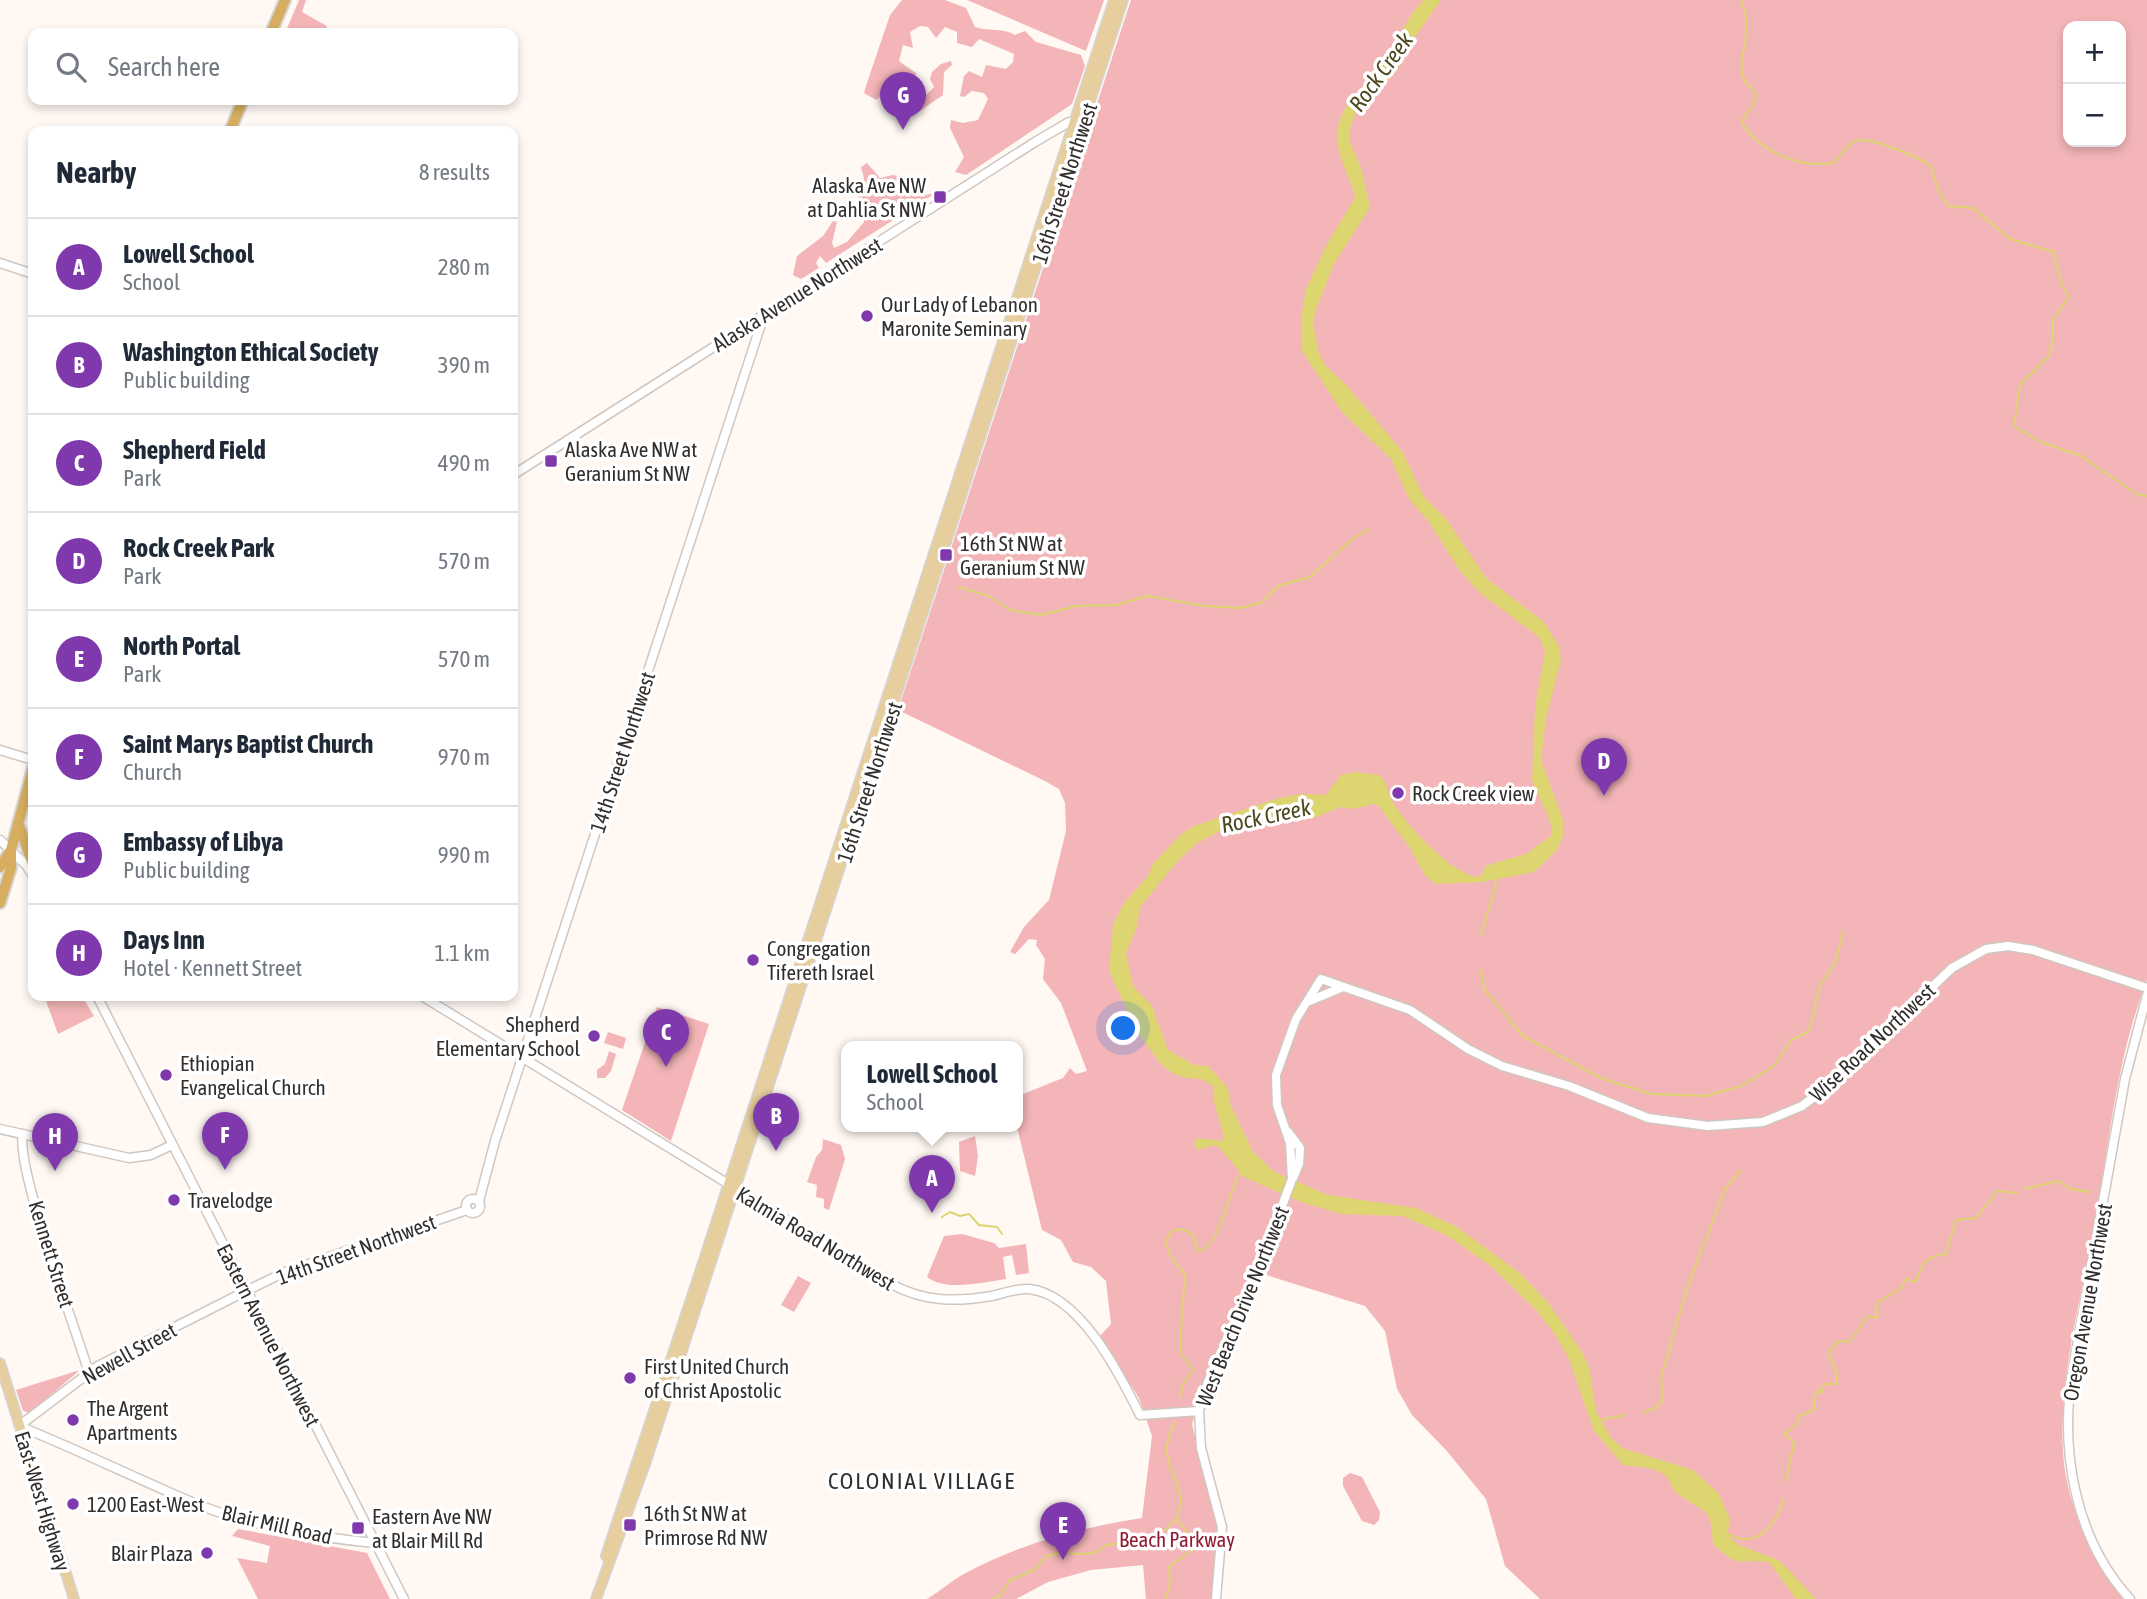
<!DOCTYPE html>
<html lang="en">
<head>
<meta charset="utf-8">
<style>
  body { margin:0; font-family:"Asap Condensed",sans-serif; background:#f6f6f7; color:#1f2937 }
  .controls { position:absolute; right:21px; top:21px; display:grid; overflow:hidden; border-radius:14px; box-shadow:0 4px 10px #0003 }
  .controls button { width:63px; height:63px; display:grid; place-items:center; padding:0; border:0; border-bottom:2px solid #e0e1e3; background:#fff; color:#1f2937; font:35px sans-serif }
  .you { position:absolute; left:1124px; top:1029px; width:24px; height:24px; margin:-18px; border:5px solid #fff; border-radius:50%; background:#1a73e8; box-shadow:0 0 0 10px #1a73e833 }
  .badge { display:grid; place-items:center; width:46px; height:46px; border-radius:50%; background:#7f39ad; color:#fff; font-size:23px; font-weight:700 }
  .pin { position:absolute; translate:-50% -58px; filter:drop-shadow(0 2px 4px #0008) }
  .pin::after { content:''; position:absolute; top:37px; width:24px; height:21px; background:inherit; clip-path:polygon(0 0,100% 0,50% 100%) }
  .popup { position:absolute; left:841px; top:1041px; width:182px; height:91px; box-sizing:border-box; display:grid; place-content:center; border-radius:14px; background:#fff; filter:drop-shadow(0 2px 5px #0005); font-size:23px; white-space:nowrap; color:#747a83 }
  .popup b { font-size:26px; color:#1f2937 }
  .popup::after { content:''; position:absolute; left:50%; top:100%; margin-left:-14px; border:14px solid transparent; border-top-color:#fff }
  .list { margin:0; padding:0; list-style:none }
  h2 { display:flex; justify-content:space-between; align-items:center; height:91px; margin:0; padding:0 28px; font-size:30px }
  h2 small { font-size:23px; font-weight:400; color:#747a83 }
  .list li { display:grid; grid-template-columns:46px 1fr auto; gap:21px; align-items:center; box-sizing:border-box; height:98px; padding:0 28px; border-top:2px solid #e0e1e3 }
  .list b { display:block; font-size:26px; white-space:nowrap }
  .list p { margin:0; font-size:23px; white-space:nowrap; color:#747a83 }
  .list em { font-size:23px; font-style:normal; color:#747a83 }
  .icon { flex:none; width:38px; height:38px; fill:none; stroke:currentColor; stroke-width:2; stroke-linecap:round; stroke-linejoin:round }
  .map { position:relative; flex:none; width:2147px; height:1599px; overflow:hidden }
  .search { position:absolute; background:#fff; box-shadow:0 4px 10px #0003; left:28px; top:28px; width:490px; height:77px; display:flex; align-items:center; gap:18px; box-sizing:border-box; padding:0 24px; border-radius:14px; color:#747a83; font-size:26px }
  .panel { position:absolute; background:#fff; box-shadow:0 4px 10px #0003; left:28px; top:126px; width:490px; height:875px; border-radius:14px }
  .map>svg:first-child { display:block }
</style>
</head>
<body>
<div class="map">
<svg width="2147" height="1599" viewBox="0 0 2147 1599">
  <rect width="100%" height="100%" fill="#fff8f3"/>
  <path fill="#f3b5b7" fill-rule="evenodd" d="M299 0H306L302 12 327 26 324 33H285Z
    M902 0H945L966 8 975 27C989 32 1001 27 1015 35L1025 31 1036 42 1081 55 1085 66 1072 104 966 175 955 172 964 157 950 128 951 120 963 123 978 120 988 99 984 93 972 91 964 97 960 96 964 76 969 71 982 77 986 65 1006 69 1013 62 1014 54 979 39 972 47 957 43V32L945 27 936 38 928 27 920 26 910 32 913 48 903 45 899 61 917 74 912 76 913 87 926 95 934 87 930 79 932 72 941 64 951 61 952 65 944 72 943 95 920 111 903 108 901 100 898 102 882 95 876 100 864 93 866 86 890 15Z
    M967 0H1104L1086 51Z
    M1131 0H2147V980C2116 1059 2109 1146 2094 1228 2080 1305 2056 1386 2064 1464 2070 1511 2094 1562 2123 1599H1540L1505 1566 1486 1499 1446 1450 1412 1415 1397 1389 1385 1331 1365 1306 1263 1274 1249 1278 1208 1372 1192 1424 1217 1528 1211 1599H1146L1143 1565 1091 1570 1048 1582 1016 1599H927C939 1592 950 1582 962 1575 1019 1544 1078 1528 1142 1518L1152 1436 1139 1398 1100 1336 1111 1324 1106 1281 1091 1267 1073 1262 1061 1240 1042 1230 1017 1127 1018 1096 1063 1078 1070 1068 1076 1074 1087 1071 1061 1003 1043 979 1045 959 1036 945 1037 940 1029 939 1015 954 1010 952 1024 927 1049 900 1066 831 1065 803 1059 789 1045 781 898 710ZM2068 26H2121V142H2068Z
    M867 163 880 178 893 175 913 179 916 188H920V195L934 194 826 263 820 256 816 263 819 268 801 279 793 275 797 256 823 236 833 221 837 222 832 243 834 248 847 242 864 222V216L855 207 864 178 861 167Z
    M57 996H82L94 1016 58 1034 46 1001Z
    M657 1007 709 1024 671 1141 622 1110Z
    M608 1032 626 1038 623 1049 604 1043Z
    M609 1051 616 1054 611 1071 605 1078H597V1070L605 1064Z
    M975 1136 978 1156 975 1176 960 1171 959 1142Z
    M823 1139 841 1145 845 1159 829 1210 824 1208V1199L816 1197 817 1185 807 1182 816 1157 822 1150Z
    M962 1234 994 1243 999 1248 1026 1244 1029 1273 1016 1275 1012 1255 1003 1257 1006 1279C984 1282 946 1292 927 1277L944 1236Z
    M798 1276 811 1283 794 1312 781 1305Z
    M80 1370 30 1413 23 1411 16 1390Z
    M1350 1473 1362 1477 1380 1512 1379 1520 1374 1525 1362 1521 1343 1486V1478Z
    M238 1529 367 1553 390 1599H258L237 1558 267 1563 270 1546 232 1536Z"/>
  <path fill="#ddd570" d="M1423 0H1441L1410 44 1397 71 1357 111 1351 124 1349 140 1361 168 1370 207 1334 264 1317 307 1313 321 1318 351 1325 365 1346 385 1402 451 1424 497 1446 519 1486 578 1544 622 1559 646 1561 660 1546 719 1541 760 1563 820V836L1557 850 1535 871 1520 875 1481 882 1436 884 1425 875 1410 848 1378 805 1373 804 1354 809 1341 807 1311 819 1280 816 1235 823 1197 843 1176 863 1140 907 1137 927 1126 953 1133 986 1152 1006 1168 1050 1194 1065 1208 1066 1228 1088 1230 1104 1253 1152 1274 1172 1328 1195 1416 1208 1457 1227 1521 1274 1549 1304 1582 1352 1589 1367 1596 1411 1611 1438 1622 1448 1693 1470 1718 1493 1730 1519 1728 1532 1731 1539 1739 1545 1780 1561 1816 1599H1796L1769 1562C1738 1558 1741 1570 1713 1544 1710 1503 1706 1515 1678 1494 1671 1489 1671 1481 1666 1476 1655 1466 1636 1467 1623 1465L1594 1431 1569 1359 1554 1333 1536 1310 1492 1267 1448 1236 1403 1216 1342 1214 1301 1202 1244 1177 1219 1147 1213 1145 1198 1150 1194 1144 1197 1138 1223 1141 1224 1137 1214 1102V1087L1202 1079 1186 1078 1172 1073 1160 1063 1136 1030 1109 971 1113 925 1124 903 1148 876 1153 864 1180 835 1194 826 1276 799 1300 794 1326 795 1341 775 1355 772 1379 775C1387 782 1387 790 1391 799 1403 822 1452 875 1478 877L1484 872 1485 866 1526 854 1552 835 1550 821 1532 781 1535 707 1545 651 1539 637 1480 593 1460 571 1429 522 1409 499 1391 459 1342 412 1302 351 1301 319 1306 289 1327 244 1355 198C1351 177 1337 158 1337 136 1338 103 1366 89 1382 64 1396 42 1406 20 1423 0Z"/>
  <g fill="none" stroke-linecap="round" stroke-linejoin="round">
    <path stroke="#ddd570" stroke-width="2" d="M1740 0C1756 27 1737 53 1743 77 1745 85 1753 87 1756 95 1755 108 1745 111 1742 123 1761 153 1799 168 1833 163 1841 157 1845 147 1852 142 1865 133 1918 157 1931 166L1938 190 1948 206 1973 208 2010 239 2054 252 2061 283 2069 297 2053 320V339L2049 356 2020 385 2014 426 2041 442 2081 456 2138 495 2147 496
      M958 587 989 596 1010 610 1041 615 1076 606 1116 605 1148 596 1205 606 1240 608 1261 603 1278 586 1310 577 1351 540 1369 529
      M1481 935 1498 876
      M1481 970 1484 989 1523 1036 1603 1079 1652 1094 1706 1096 1741 1086 1774 1066 1791 1040 1809 1031 1820 986 1836 961 1843 932
      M2024 1189 2059 1181 2070 1189 2090 1192
      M942 1217 950 1212 960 1216 969 1214 979 1225 997 1227 1002 1234
      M1180 1398 1183 1384 1193 1369 1181 1354 1180 1343 1185 1275 1169 1254 1166 1241 1172 1231 1183 1229 1193 1235 1198 1251C1220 1249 1227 1193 1240 1174
      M1644 1412 1655 1408 1663 1400 1661 1377 1687 1288 1725 1189 1740 1171
      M1601 1420 1625 1415
      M1786 1481 1794 1442 1784 1434 1797 1424 1799 1416 1814 1410V1396L1818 1390 1821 1394 1824 1384H1836V1371L1828 1353 1838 1341 1849 1342 1868 1316 1876 1318 1878 1302 1900 1289 1907 1278 1912 1282 1917 1280C1920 1264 1929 1255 1946 1254L1956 1220 1976 1218 1997 1191 2017 1193
      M1730 1535C1735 1537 1742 1540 1747 1539 1765 1539 1781 1514 1783 1499
      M1148 1538 1165 1530 1176 1519
      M993 1599 1001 1595 1009 1581 1034 1570 1047 1556 1066 1551 1076 1554 1095 1553 1106 1545 1130 1542
      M1166 1599 1170 1582 1169 1567 1193 1549 1191 1537 1177 1519C1178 1511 1182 1503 1180 1496 1173 1465 1157 1456 1175 1422"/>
    <g stroke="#d0c7c1" stroke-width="11">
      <path id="secondary" d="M0 263 33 274
        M513 475 1035 142 1069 122H1079
        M0 750 33 760
        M0 840 26 865 33 876
        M97 996 404 1599
        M422 996 893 1285C925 1302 957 1302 992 1296 1004 1293 1018 1288 1029 1289 1080 1294 1120 1375 1140 1415L1199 1411
        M1307 1002 1343 987
        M0 1129 129 1158 151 1155 172 1145
        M1288 1132 1300 1148 1299 1164 1293 1178
        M23 1134C15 1166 76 1330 89 1373
        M466 1206a7 7 0 1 1 14 0a7 7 0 1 1-14 0Z
        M479 1201 495 1141 764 315
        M19 1426 98 1366 246 1291 285 1272 467 1210
        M19 1426C76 1449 131 1476 187 1500 244 1525 313 1537 375 1543
        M1216 1599 1222 1527 1201 1448 1199 1411 1208 1382 1263 1258 1292 1179 1290 1143 1277 1105 1276 1075 1296 1019 1321 979 1410 1010 1468 1049 1502 1066 1569 1086 1648 1118 1708 1126 1763 1122 1802 1106 1831 1084 1952 968 1986 949 2008 946 2033 950 2147 988
        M2130 1599C2075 1539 2060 1452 2072 1374L2125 1079 2147 995"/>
    </g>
    <g stroke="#d6d5d5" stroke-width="12">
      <path id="primary" d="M0 1363 74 1599
        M609 1560 606 1556 704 1260 1114 0
        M596 1599 645 1464 1123 0"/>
    </g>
    <g stroke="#d6d5d5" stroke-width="14">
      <path id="highway" d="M271 33 285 0
        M230 131 243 100
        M18 823 33 864
        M0 867 11 850 33 768
        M0 903 11 868V853"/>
    </g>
    <use href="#secondary" stroke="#fff" stroke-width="8"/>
    <use href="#primary" stroke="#e7ce9f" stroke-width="9"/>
    <use href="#highway" stroke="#d7ae5f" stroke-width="10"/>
  </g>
  <g fill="#7f39ad" stroke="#fff" stroke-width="2.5">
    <rect x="933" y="190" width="14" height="14" rx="3.5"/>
    <circle cx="867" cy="316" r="7"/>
    <rect x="544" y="454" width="14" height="14" rx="3.5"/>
    <rect x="939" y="548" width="14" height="14" rx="3.5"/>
    <circle cx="1398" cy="793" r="7"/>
    <circle cx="753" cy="960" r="7"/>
    <circle cx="594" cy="1036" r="7"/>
    <circle cx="166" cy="1075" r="7"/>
    <circle cx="174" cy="1200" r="7"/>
    <circle cx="630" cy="1378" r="7"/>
    <circle cx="73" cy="1420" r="7"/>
    <circle cx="73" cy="1504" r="7"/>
    <rect x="623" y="1518" width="14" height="14" rx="3.5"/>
    <rect x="351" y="1521" width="14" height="14" rx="3.5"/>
    <circle cx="207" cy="1553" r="7"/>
  </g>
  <g text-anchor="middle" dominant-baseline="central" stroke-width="7" stroke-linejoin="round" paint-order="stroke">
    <g font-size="21" fill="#322e2c" stroke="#fff">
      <text transform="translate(1064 183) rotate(-72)">16th Street Northwest</text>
      <text transform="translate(797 294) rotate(-32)">Alaska Avenue Northwest</text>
      <text transform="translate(622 752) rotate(-72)">14th Street Northwest</text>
      <text transform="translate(869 782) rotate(-72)">16th Street Northwest</text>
      <text transform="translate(1872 1042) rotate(-43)">Wise Road Northwest</text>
      <text transform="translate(816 1238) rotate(31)">Kalmia Road Northwest</text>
      <text transform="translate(356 1249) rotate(-20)">14th Street Northwest</text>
      <text transform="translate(52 1254) rotate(73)">Kennett Street</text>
      <text transform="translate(2087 1302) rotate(-80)">Oregon Avenue Northwest</text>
      <text transform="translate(1242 1306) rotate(-68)">West Beach Drive Northwest</text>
      <text transform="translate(269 1335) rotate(63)">Eastern Avenue Northwest</text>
      <text transform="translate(129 1353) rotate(-29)">Newell Street</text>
      <text transform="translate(43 1501) rotate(73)">East-West Highway</text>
      <text transform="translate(277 1524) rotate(13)">Blair Mill Road</text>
    </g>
    <g font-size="21" fill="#322e2c" stroke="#fff" text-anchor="start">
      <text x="926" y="185" text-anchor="end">Alaska Ave NW<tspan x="926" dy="24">at Dahlia St NW</tspan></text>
      <text x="881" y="304">Our Lady of Lebanon<tspan x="881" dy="24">Maronite Seminary</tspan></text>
      <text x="565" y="449">Alaska Ave NW at<tspan x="565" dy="24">Geranium St NW</tspan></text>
      <text x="960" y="543">16th St NW at<tspan x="960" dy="24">Geranium St NW</tspan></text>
      <text x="1412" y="793">Rock Creek view</text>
      <text x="767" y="948">Congregation<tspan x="767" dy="24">Tifereth Israel</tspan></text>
      <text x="580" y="1024" text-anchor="end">Shepherd<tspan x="580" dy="24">Elementary School</tspan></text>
      <text x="180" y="1063">Ethiopian<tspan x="180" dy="24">Evangelical Church</tspan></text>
      <text x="188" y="1200">Travelodge</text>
      <text x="644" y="1366">First United Church<tspan x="644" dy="24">of Christ Apostolic</tspan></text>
      <text x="87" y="1408">The Argent<tspan x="87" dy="24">Apartments</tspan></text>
      <text x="87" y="1504">1200 East-West</text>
      <text x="644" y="1513">16th St NW at<tspan x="644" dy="24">Primrose Rd NW</tspan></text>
      <text x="372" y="1516">Eastern Ave NW<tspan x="372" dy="24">at Blair Mill Rd</tspan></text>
      <text x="193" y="1553" text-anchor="end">Blair Plaza</text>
    </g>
    <g font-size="21" fill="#921a33" stroke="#fff">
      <text x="1177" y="1539">Beach Parkway</text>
    </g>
    <g font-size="23" font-style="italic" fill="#4d491f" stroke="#fff">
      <text transform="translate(1381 72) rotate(-54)">Rock Creek</text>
      <text transform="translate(1266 816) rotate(-12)">Rock Creek</text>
    </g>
    <g font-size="23" letter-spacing="2" fill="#322e2c" stroke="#fff">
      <text x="922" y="1481">COLONIAL VILLAGE</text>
    </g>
  </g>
</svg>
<div class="controls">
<button>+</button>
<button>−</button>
</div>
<div class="you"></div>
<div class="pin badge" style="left:932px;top:1213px">A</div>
<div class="popup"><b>Lowell School</b>School</div>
<div class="pin badge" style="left:776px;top:1151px">B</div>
<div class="pin badge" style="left:666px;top:1067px">C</div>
<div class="pin badge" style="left:1604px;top:796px">D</div>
<div class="pin badge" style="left:1063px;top:1560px">E</div>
<div class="pin badge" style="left:225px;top:1170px">F</div>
<div class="pin badge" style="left:903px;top:130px">G</div>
<div class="pin badge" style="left:55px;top:1171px">H</div>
<div class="search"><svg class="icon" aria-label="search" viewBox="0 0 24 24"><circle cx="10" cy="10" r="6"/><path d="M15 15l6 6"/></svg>Search here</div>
<section class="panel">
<h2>Nearby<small>8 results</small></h2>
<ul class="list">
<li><span class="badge">A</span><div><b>Lowell School</b><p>School</p></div><em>280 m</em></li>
<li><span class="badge">B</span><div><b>Washington Ethical Society</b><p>Public building</p></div><em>390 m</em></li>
<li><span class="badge">C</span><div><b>Shepherd Field</b><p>Park</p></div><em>490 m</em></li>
<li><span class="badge">D</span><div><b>Rock Creek Park</b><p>Park</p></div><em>570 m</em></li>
<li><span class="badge">E</span><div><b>North Portal</b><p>Park</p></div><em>570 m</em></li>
<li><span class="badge">F</span><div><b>Saint Marys Baptist Church</b><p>Church</p></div><em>970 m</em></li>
<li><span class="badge">G</span><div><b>Embassy of Libya</b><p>Public building</p></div><em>990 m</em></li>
<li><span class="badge">H</span><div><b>Days Inn</b><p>Hotel · Kennett Street</p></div><em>1.1 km</em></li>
</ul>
</section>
</div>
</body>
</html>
